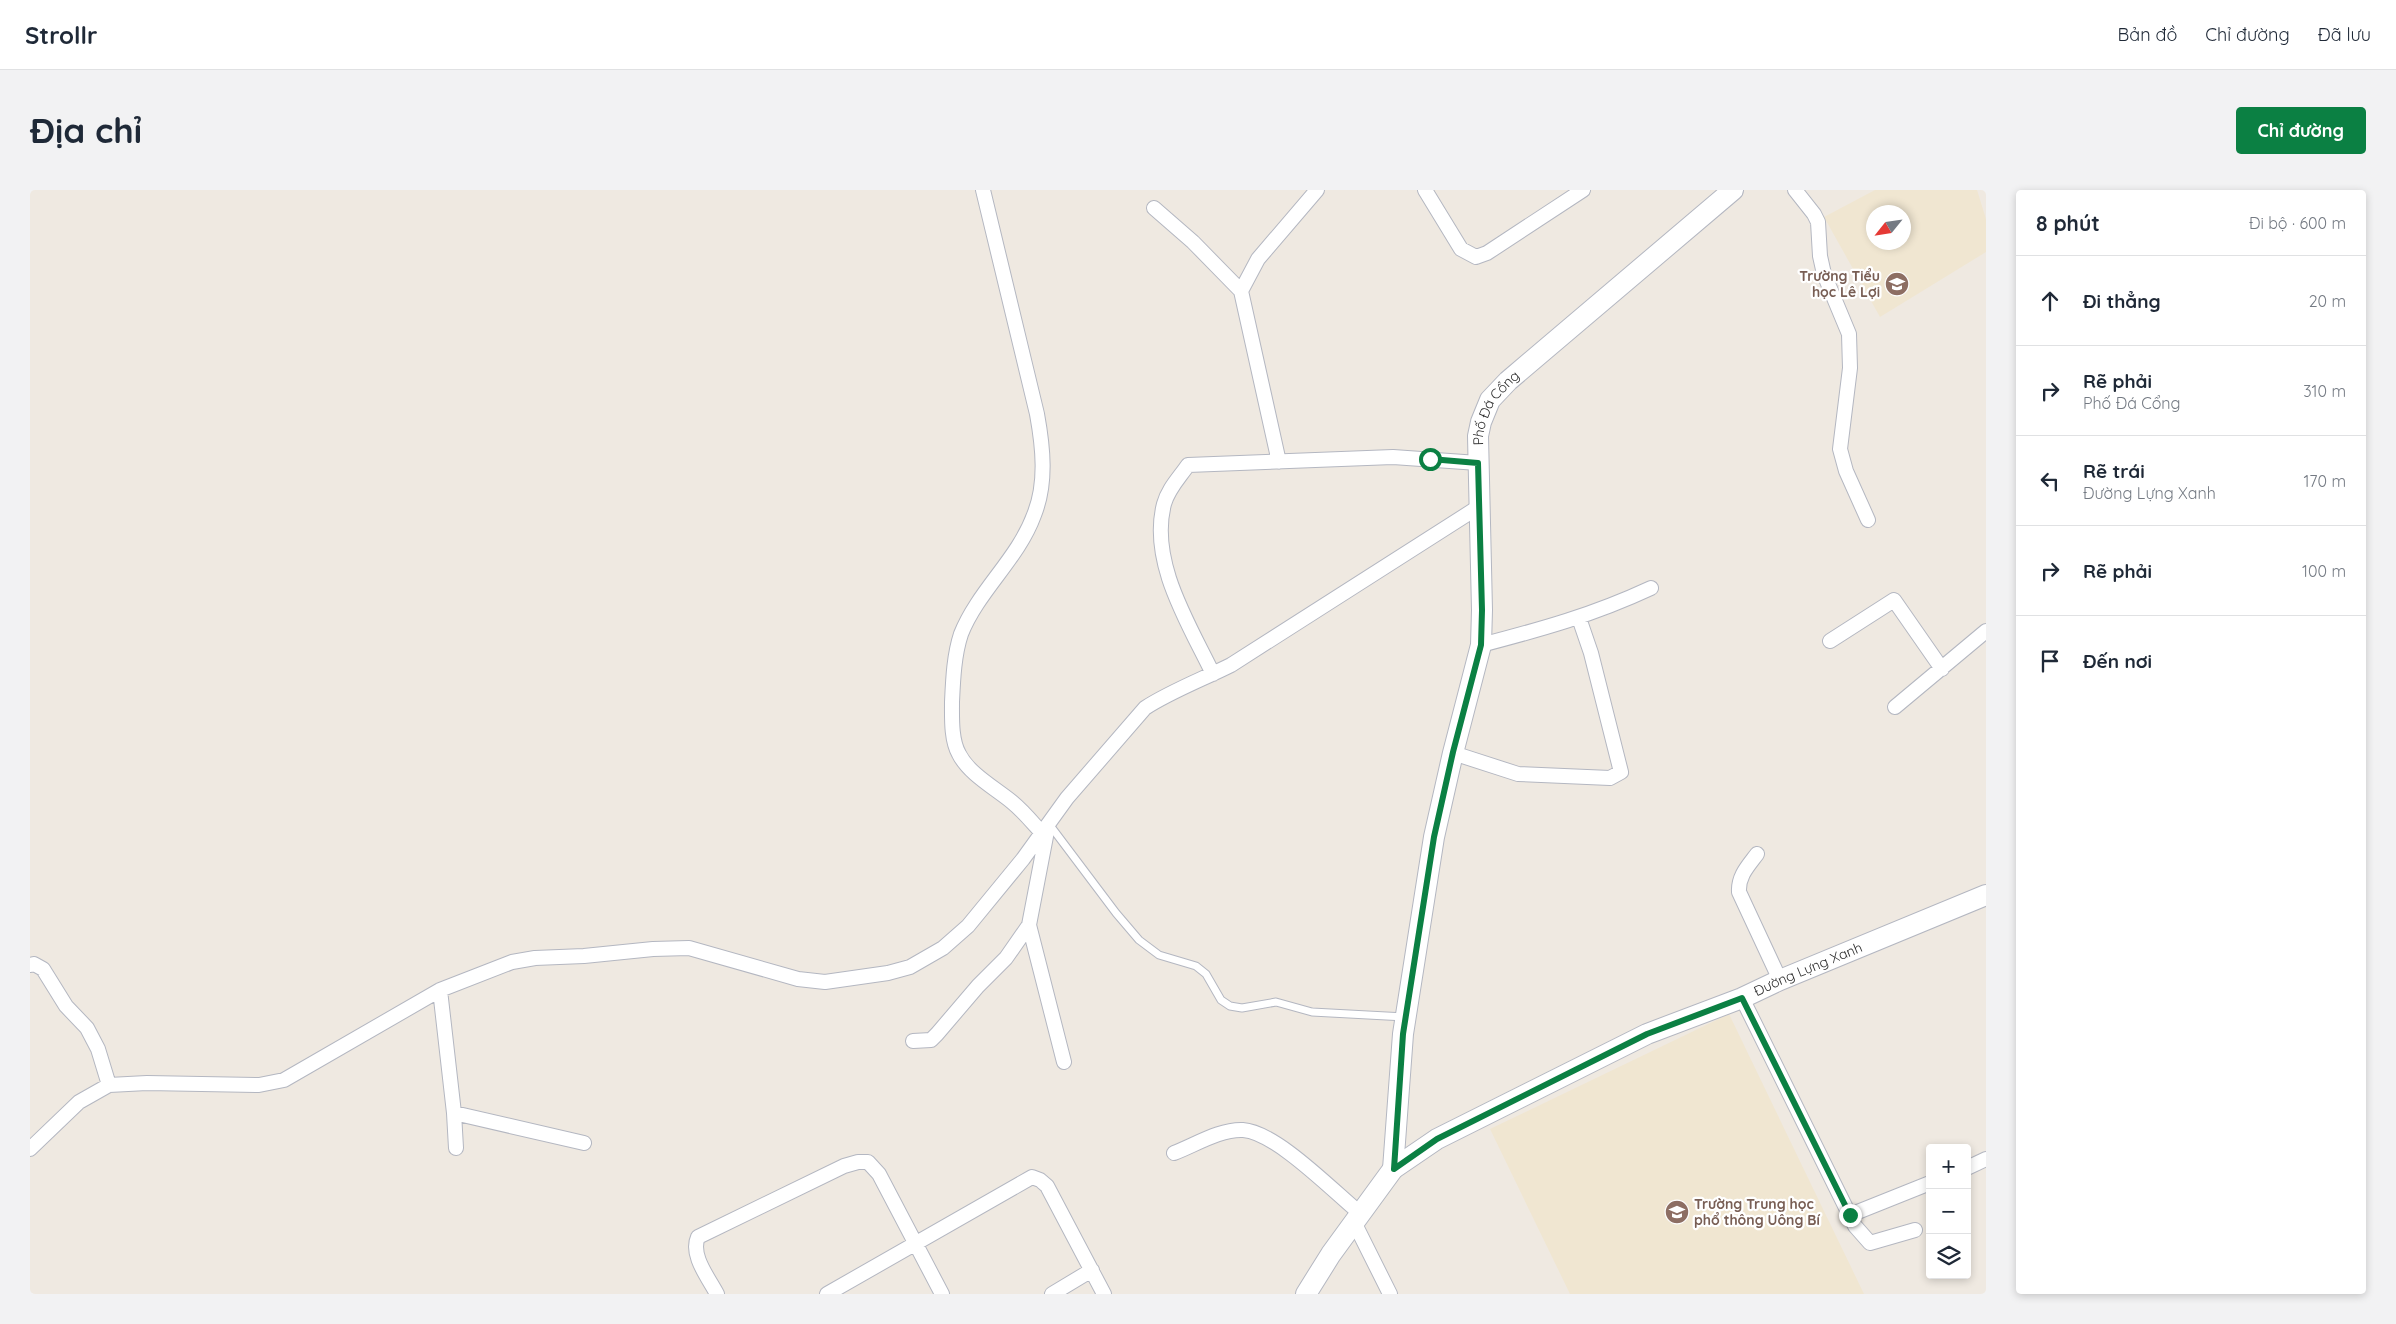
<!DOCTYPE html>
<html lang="vi">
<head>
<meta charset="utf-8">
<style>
  body { margin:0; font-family:Quicksand,sans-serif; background:#f2f2f3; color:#1f2937 }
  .controls { position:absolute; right:15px; bottom:15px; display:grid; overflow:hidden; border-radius:5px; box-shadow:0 2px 8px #0003 }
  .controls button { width:45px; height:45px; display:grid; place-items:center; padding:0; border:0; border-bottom:1px solid #e0e1e3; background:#fff; color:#1f2937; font:25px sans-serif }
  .compass { position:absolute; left:1836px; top:15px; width:45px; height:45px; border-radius:50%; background:#fff; box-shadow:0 2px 8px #0003; rotate:240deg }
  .stop { position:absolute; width:15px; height:15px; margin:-11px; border:4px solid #0b8043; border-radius:50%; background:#fff }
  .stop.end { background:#0b8043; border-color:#fff; box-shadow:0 1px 5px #0008 }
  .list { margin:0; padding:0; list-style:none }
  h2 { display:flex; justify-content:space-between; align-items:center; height:65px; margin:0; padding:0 20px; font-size:21px }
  h2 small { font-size:16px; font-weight:400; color:#747a83 }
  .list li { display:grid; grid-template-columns:32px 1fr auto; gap:15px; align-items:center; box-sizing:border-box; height:90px; padding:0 20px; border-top:1px solid #e0e1e3 }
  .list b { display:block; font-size:19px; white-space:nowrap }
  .list p { margin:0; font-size:16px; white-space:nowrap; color:#747a83 }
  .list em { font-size:16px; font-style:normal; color:#747a83 }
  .icon { flex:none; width:28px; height:28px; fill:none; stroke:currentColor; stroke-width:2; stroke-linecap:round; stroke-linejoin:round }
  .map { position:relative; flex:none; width:1956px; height:1104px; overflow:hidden; border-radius:5px }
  header { display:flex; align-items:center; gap:30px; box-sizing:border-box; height:70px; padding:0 25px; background:#fff; border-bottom:1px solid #e0e1e3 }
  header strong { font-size:24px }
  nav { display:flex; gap:28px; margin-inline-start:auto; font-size:18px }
  .intro { display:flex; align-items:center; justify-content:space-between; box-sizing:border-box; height:120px; padding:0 30px }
  h1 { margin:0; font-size:35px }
  .button { padding:12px 22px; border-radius:5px; background:#0b8043; color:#fff; font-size:18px; font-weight:700 }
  main { display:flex; gap:30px; padding:0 30px }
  aside { flex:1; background:#fff; border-radius:5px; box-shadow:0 2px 8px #0003 }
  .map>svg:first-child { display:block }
</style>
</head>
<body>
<header>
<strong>Strollr</strong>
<nav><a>Bản đồ</a><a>Chỉ đường</a><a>Đã lưu</a></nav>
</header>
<div class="intro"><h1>Địa chỉ</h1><a class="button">Chỉ đường</a></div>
<main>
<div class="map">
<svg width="1956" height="1104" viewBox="0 0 1956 1104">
  <rect width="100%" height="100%" fill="#efe9e1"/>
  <path fill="#f0e6d1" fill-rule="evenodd" d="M1845 0H1947L1956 29V62L1850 127 1794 27ZM1844 22H1874V52H1844Z
    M1699 824 1834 1104H1540L1460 939Z"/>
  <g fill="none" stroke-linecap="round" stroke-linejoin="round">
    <g stroke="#b4b7c1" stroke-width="9">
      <path id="lane" d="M1019 634 1086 723 1109 750 1129 765 1166 776 1176 784 1191 810 1200 816 1212 818 1246 812 1282 822 1375 827"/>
    </g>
    <g stroke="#b4b7c1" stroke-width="16">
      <path id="street" d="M953 0 1007 224C1013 257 1017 293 1004 325 988 369 948 401 931 444 924 465 923 490 922 512 922 528 921 550 929 564 939 584 965 598 982 612 993 621 1002 632 1011 642
        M1395 0 1431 59 1446 67 1457 63 1553 0
        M1765 0 1784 24 1788 32 1790 66 1794 84 1819 144 1820 178 1810 259 1816 281 1838 330
        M1124 18 1163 52 1211 101 1249 272
        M1211 101 1228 69 1287 0
        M1800 451 1864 410 1912 479
        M1451 455C1512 439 1563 425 1621 398
        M1183 484C1159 434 1119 372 1134 314 1138 299 1149 288 1158 275L1363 267 1448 273
        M1865 517 1956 441
        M1423 563 1488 584 1580 588 1591 582 1561 463 1549 428
        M1727 664C1718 676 1708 686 1709 702L1750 790
        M999 735 1034 872
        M0 775 4 774 13 779 36 816 57 838 68 859 79 895
        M410 800 424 923 426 958
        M1712 808 1825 1036 1840 1053 1885 1040
        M883 851 901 850 907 844 948 796 976 768 999 735 1018 636
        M424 923 554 953
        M0 959 49 912 79 895 117 893 229 895 254 890 410 800 482 772 505 768 554 766 623 759 659 758 768 789 795 792 858 783 880 777 913 758 938 736 993 669 1037 608 1115 518C1139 502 1173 489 1201 475L1450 316
        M1144 963C1165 955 1190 939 1213 940 1246 942 1304 1002 1331 1024
        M1937 978 1956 969
        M1820 1025 1900 993
        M1324 1032 1360 1104
        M687 1104C678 1087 660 1065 668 1047L814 976 828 972H838L849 984 912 1104
        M797 1104 1002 987 1010 990 1017 996 1074 1104
        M1022 1104 1062 1080"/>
    </g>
    <g stroke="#b4b7c1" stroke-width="22">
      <g id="secondary">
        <path id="s1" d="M1363 979 1373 844 1404 647 1423 563 1451 455 1452 420 1448 246 1451 232 1460 210 1478 191 1703 0"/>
        <path id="s2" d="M1276 1104 1301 1064 1363 979 1407 949 1617 844 1712 808 1750 790 1956 705"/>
      </g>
    </g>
    <use href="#lane" stroke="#fff" stroke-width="7"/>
    <use href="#street" stroke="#fff" stroke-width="14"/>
    <use href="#secondary" stroke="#fff" stroke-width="20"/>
  </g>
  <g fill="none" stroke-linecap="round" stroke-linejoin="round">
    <path stroke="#0b8043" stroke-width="6" d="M1400 269 1448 273 1452 420 1451 455 1423 562 1404 647 1373 844 1364 979 1407 949 1617 844 1712 808 1820 1025"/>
  </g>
  <defs>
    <g id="school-disc" transform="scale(1.25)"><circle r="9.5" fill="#8d6e63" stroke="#fff"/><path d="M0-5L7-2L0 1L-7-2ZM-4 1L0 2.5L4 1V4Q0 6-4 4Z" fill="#fff"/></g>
  </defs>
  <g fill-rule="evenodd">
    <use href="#school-disc" x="1867" y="94"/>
    <use href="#school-disc" x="1647" y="1022"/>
  </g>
  <g text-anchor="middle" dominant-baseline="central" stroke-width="4.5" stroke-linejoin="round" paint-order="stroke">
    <g font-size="14" font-weight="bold" fill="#785e54" stroke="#fff" text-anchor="end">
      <text x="1850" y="86">Trường Tiểu<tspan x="1850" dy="16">học Lê Lợi</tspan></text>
      <text x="1664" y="1014" text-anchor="start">Trường Trung học<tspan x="1664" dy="16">phổ thông Uông Bí</tspan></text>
    </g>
    <g font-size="14" fill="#2e2e2e" stroke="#fff">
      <text stroke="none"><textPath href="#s1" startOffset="775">Phố Đá Cổng</textPath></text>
      <text stroke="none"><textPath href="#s2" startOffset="614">Đường Lựng Xanh</textPath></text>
    </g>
  </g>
</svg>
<div class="controls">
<button>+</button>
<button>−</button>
<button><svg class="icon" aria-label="layers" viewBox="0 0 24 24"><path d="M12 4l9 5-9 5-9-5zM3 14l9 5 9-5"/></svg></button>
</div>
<svg class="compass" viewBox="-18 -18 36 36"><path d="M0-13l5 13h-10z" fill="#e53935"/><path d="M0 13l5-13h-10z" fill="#747a83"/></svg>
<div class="stop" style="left:1400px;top:269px"></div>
<div class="stop end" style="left:1820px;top:1025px"></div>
</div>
<aside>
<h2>8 phút<small>Đi bộ · 600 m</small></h2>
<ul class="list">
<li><svg class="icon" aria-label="ahead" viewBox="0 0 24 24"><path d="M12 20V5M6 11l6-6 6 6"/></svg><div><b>Đi thẳng</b></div><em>20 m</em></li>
<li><svg class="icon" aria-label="right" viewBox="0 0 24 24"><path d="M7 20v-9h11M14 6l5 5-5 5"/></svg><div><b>Rẽ phải</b><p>Phố Đá Cổng</p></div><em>310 m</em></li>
<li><svg class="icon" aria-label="left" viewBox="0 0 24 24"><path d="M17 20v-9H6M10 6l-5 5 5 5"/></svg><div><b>Rẽ trái</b><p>Đường Lựng Xanh</p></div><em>170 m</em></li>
<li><svg class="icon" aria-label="right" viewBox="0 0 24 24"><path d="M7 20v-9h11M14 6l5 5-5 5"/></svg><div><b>Rẽ phải</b></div><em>100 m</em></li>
<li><svg class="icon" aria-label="arrive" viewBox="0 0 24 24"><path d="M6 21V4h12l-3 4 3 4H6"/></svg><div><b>Đến nơi</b></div></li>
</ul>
</aside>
</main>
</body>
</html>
